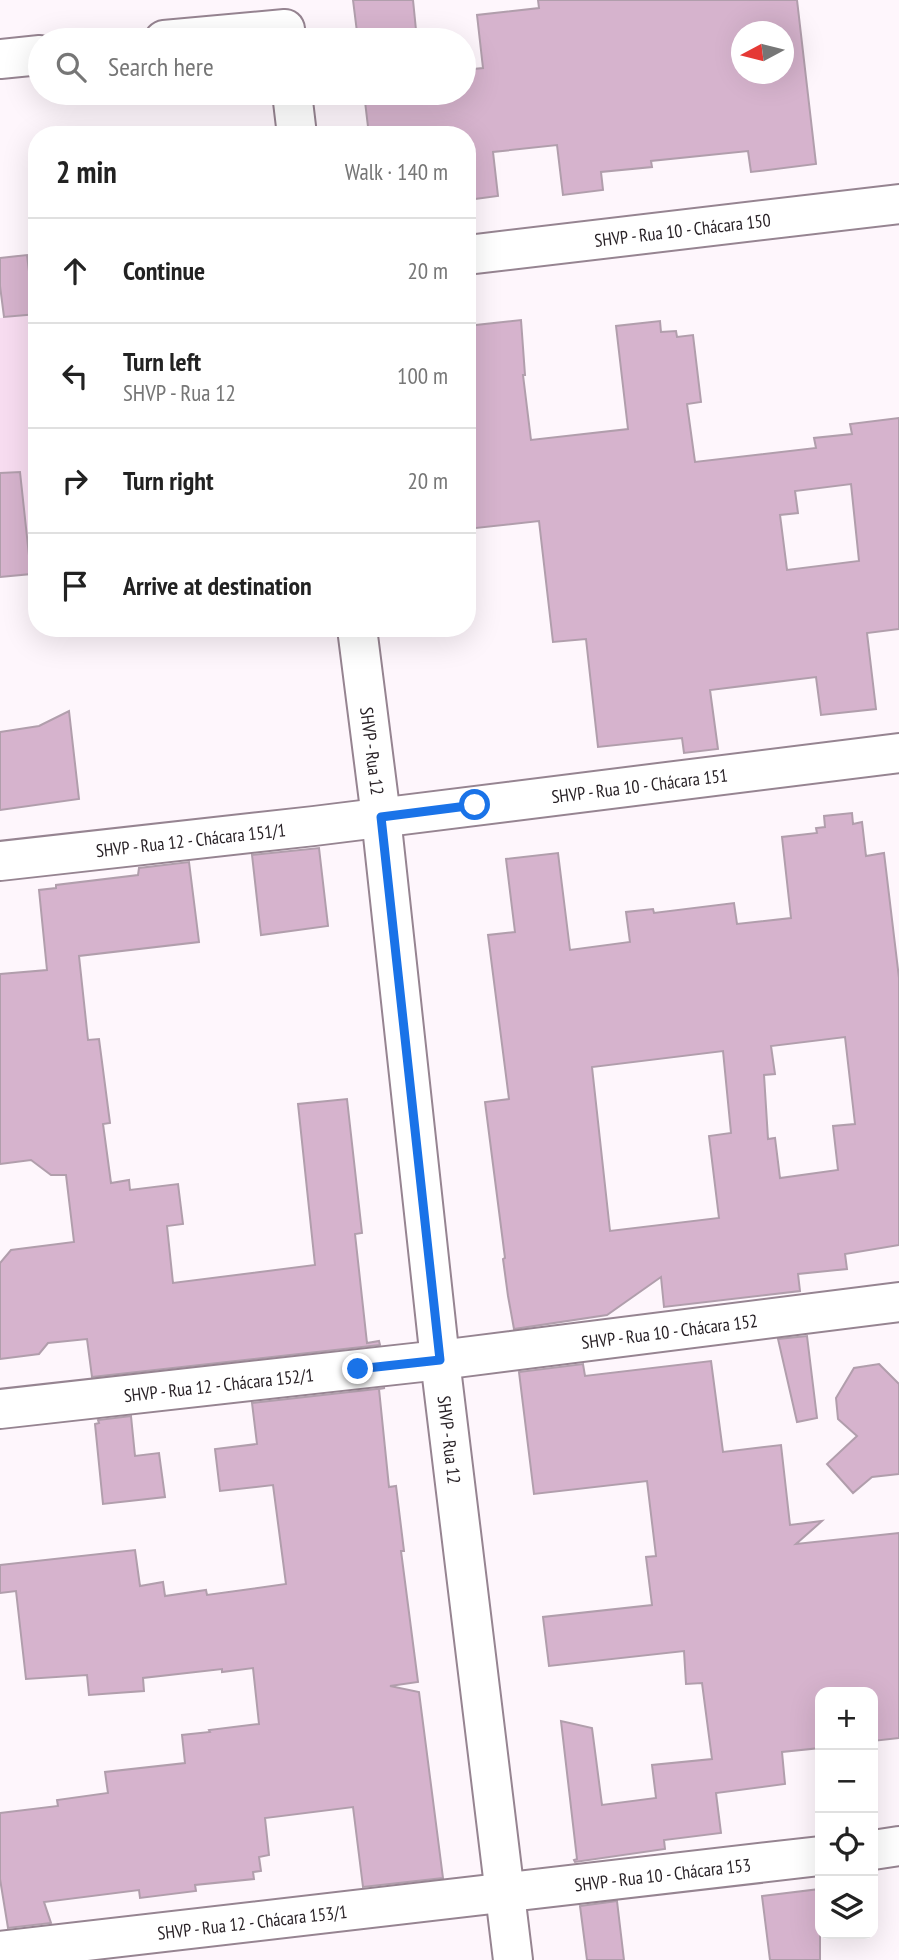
<!DOCTYPE html>
<html lang="en">
<head>
<meta charset="utf-8">
<style>
  body { margin:0; font-family:"PT Sans Narrow",sans-serif; background:#f6f6f6; color:#222 }
  .controls { position:absolute; right:21px; bottom:21px; display:grid; overflow:hidden; border-radius:14px; box-shadow:0 7px 28px #0002 }
  .controls button { width:63px; height:63px; display:grid; place-items:center; padding:0; border:0; border-bottom:2px solid #e0e0e0; background:#fff; color:#222; font:35px sans-serif }
  .compass { position:absolute; left:731px; top:21px; width:63px; height:63px; border-radius:50%; background:#fff; box-shadow:0 7px 28px #0002; rotate:263deg }
  .stop { position:absolute; width:21px; height:21px; margin:-16px; border:5px solid #1a73e8; border-radius:50%; background:#fff }
  .stop.end { background:#1a73e8; border-color:#fff; box-shadow:0 2px 7px #0008 }
  .list { margin:0; padding:0; list-style:none }
  h2 { display:flex; justify-content:space-between; align-items:center; height:91px; margin:0; padding:0 28px; font-size:30px }
  h2 small { font-size:23px; font-weight:400; color:#767676 }
  .list li { display:grid; grid-template-columns:46px 1fr auto; gap:21px; align-items:center; box-sizing:border-box; height:105px; padding:0 28px; border-top:2px solid #e0e0e0 }
  .list b { display:block; font-size:26px; white-space:nowrap }
  .list p { margin:0; font-size:23px; white-space:nowrap; color:#767676 }
  .list em { font-size:23px; font-style:normal; color:#767676 }
  .icon { flex:none; width:38px; height:38px; fill:none; stroke:currentColor; stroke-width:2; stroke-linecap:round; stroke-linejoin:round }
  .map { position:relative; flex:none; width:899px; height:1960px; overflow:hidden }
  .search { position:absolute; background:#fff; box-shadow:0 7px 28px #0002; left:28px; top:28px; width:448px; height:77px; display:flex; align-items:center; gap:18px; box-sizing:border-box; padding:0 24px; border-radius:38px; color:#767676; font-size:26px }
  .panel { position:absolute; background:#fff; box-shadow:0 7px 28px #0002; left:28px; top:126px; width:448px; height:511px; border-radius:28px }
  .map>svg:first-child { display:block }
</style>
</head>
<body>
<div class="map">
<svg width="899" height="1960" viewBox="0 0 899 1960">
  <rect width="100%" height="100%" fill="#fef6fc"/>
  <path fill="#f7dcf0" d="M37 314V566L0 569V318Z"/>
  <path fill="#d6b3cd" stroke="#b19eac" stroke-width="2" fill-rule="evenodd" d="M353 0H413L417 40H358Z
    M538 0H797L816 164 751 172 748 151 651 161 652 167 601 172 603 190 563 195 557 145 493 152 498 196 467 200V135H369L364 93H464V70L483 68 477 15 539 8ZM741 32H783V74H741Z
    M27 255 30 280 37 279V314L4 317 0 286V258Z
    M521 320 525 375H523L531 440 628 429 616 326 660 321 661 332 676 331 677 337 693 335 701 402 687 404 695 462 816 448 814 438 852 434 850 424 899 418V629L867 633 876 709 821 715 816 677 710 690 718 749 684 753 682 738 598 747 586 639 553 642 539 521 467 529V326ZM851 484 859 561 787 570 780 515 798 513 795 491Z
    M20 472 31 574 0 577V473Z
    M69 711 79 799 0 810V732L39 726Z
    M852 813 853 824 862 822 866 856 884 853 899 978V1245L845 1254 847 1269 798 1274 800 1291 664 1307 661 1277 607 1315 514 1329 508 1296 503 1259 505 1258 485 1102 509 1099 488 935 515 932 506 859 558 853 570 950 630 942 626 912 653 909 654 913 734 903 737 924 791 918 782 837 817 833 816 828 825 827 824 816ZM845 1037 855 1124 833 1126 838 1170 780 1178 775 1138 768 1139 764 1075 775 1074 771 1046ZM723 1051 731 1133 709 1136 719 1218 610 1231 592 1067Z
    M319 848 328 926 261 935 252 855Z
    M189 862 199 942 79 956 88 1040 99 1039 110 1123 103 1124 111 1183 129 1180 130 1190 178 1184 183 1224 167 1226 173 1283 315 1265 298 1104 347 1099 362 1233 355 1234 367 1343 379 1341 380 1345 92 1377 87 1339 48 1343 39 1354 0 1359V1263L11 1250 74 1242 66 1175H51L31 1160 0 1164V974L47 970 39 890 56 888V885L138 875 139 868Z
    M807 1336 817 1418 797 1422 778 1339Z
    M711 1361 723 1452 781 1445 790 1525 822 1521 796 1544 899 1533V1738L873 1741V1692H820V1748L782 1752 785 1784 716 1793 721 1833 664 1840 665 1849 575 1862 574 1860 577 1859 561 1721 592 1728 602 1805 656 1798 652 1765 712 1759 702 1683 686 1684 684 1651 549 1666 543 1617 652 1605 646 1557 656 1556 647 1481 534 1494 519 1372 583 1364 585 1376Z
    M879 1364 899 1384V1474L872 1477 853 1493 827 1464 857 1436 838 1419 836 1398 854 1368Z
    M385 1388 379 1389 389 1487 396 1486 404 1551H401L418 1682 390 1686 419 1692 443 1878 363 1887 353 1807 265 1818 269 1855 259 1857 261 1871 253 1872 254 1879 195 1885 196 1891 140 1898 139 1890 44 1902 51 1923 8 1928 0 1879V1813L58 1806 57 1800 108 1793 105 1772 185 1763 182 1735 210 1732 209 1730 259 1724 253 1668 222 1672V1669L143 1678 144 1691 89 1695 87 1675 26 1679 16 1591 0 1593V1565L135 1550 140 1586 163 1582 165 1596 206 1590 207 1595 286 1584 273 1485 220 1491 215 1449 257 1444 252 1403Z
    M131 1416 135 1456 159 1453 165 1497 103 1504 95 1424 99 1423 98 1420Z
    M820 1889V1960H770L762 1896Z
    M617 1901 624 1960H587L580 1906Z"/>
  <g fill="none" stroke-linecap="round" stroke-linejoin="round">
    <g stroke="#968491" stroke-width="42">
      <g id="minor">
        <path d="M164 40 285 29"/>
        <path d="M0 59 40 55"/>
        <path d="M292 93 297 135"/>
        <path id="s1" d="M467 255 899 204"/>
        <path id="s2" d="M357 628 381 817 440 1360 513 1960"/>
        <path id="s3" d="M0 861 314 826 899 753"/>
        <path id="s4" d="M0 1409 440 1360 899 1302"/>
        <path d="M873 1850 899 1846"/>
        <path id="s5" d="M0 1951 820 1856"/>
      </g>
    </g>
    <use href="#minor" stroke="#fff" stroke-width="38"/>
  </g>
  <g fill="none" stroke-linecap="round" stroke-linejoin="round">
    <path stroke="#1a73e8" stroke-width="9" d="M358 1369 440 1360 381 817 475 805"/>
  </g>
  <g text-anchor="middle" dominant-baseline="central" stroke-width="6" stroke-linejoin="round" paint-order="stroke">
    <g font-size="18" fill="#292227" stroke="#fff">
      <text stroke="none"><textPath href="#s1" startOffset="217">SHVP - Rua 10 - Chácara 150</textPath></text>
      <text stroke="none"><textPath href="#s2" startOffset="124">SHVP - Rua 12</textPath></text>
      <text stroke="none"><textPath href="#s3" startOffset="644">SHVP - Rua 10 - Chácara 151</textPath></text>
      <text stroke="none"><textPath href="#s3" startOffset="192">SHVP - Rua 12 - Chácara 151/1</textPath></text>
      <text stroke="none"><textPath href="#s4" startOffset="674">SHVP - Rua 10 - Chácara 152</textPath></text>
      <text stroke="none"><textPath href="#s4" startOffset="220">SHVP - Rua 12 - Chácara 152/1</textPath></text>
      <text stroke="none"><textPath href="#s2" startOffset="817">SHVP - Rua 12</textPath></text>
      <text stroke="none"><textPath href="#s5" startOffset="667">SHVP - Rua 10 - Chácara 153</textPath></text>
      <text stroke="none"><textPath href="#s5" startOffset="254">SHVP - Rua 12 - Chácara 153/1</textPath></text>
    </g>
  </g>
</svg>
<div class="controls">
<button>+</button>
<button>−</button>
<button><svg class="icon" aria-label="locate" viewBox="0 0 24 24"><circle cx="12" cy="12" r="6"/><path d="M12 2v4M12 18v4M2 12h4M18 12h4"/></svg></button>
<button><svg class="icon" aria-label="layers" viewBox="0 0 24 24"><path d="M12 4l9 5-9 5-9-5zM3 14l9 5 9-5"/></svg></button>
</div>
<svg class="compass" viewBox="-18 -18 36 36"><path d="M0-13l5 13h-10z" fill="#e53935"/><path d="M0 13l5-13h-10z" fill="#767676"/></svg>
<div class="stop" style="left:475px;top:805px"></div>
<div class="stop end" style="left:358px;top:1369px"></div>
<div class="search"><svg class="icon" aria-label="search" viewBox="0 0 24 24"><circle cx="10" cy="10" r="6"/><path d="M15 15l6 6"/></svg>Search here</div>
<section class="panel">
<h2>2 min<small>Walk · 140 m</small></h2>
<ul class="list">
<li><svg class="icon" aria-label="ahead" viewBox="0 0 24 24"><path d="M12 20V5M6 11l6-6 6 6"/></svg><div><b>Continue</b></div><em>20 m</em></li>
<li><svg class="icon" aria-label="left" viewBox="0 0 24 24"><path d="M17 20v-9H6M10 6l-5 5 5 5"/></svg><div><b>Turn left</b><p>SHVP - Rua 12</p></div><em>100 m</em></li>
<li><svg class="icon" aria-label="right" viewBox="0 0 24 24"><path d="M7 20v-9h11M14 6l5 5-5 5"/></svg><div><b>Turn right</b></div><em>20 m</em></li>
<li><svg class="icon" aria-label="arrive" viewBox="0 0 24 24"><path d="M6 21V4h12l-3 4 3 4H6"/></svg><div><b>Arrive at destination</b></div></li>
</ul>
</section>
</div>
</body>
</html>
